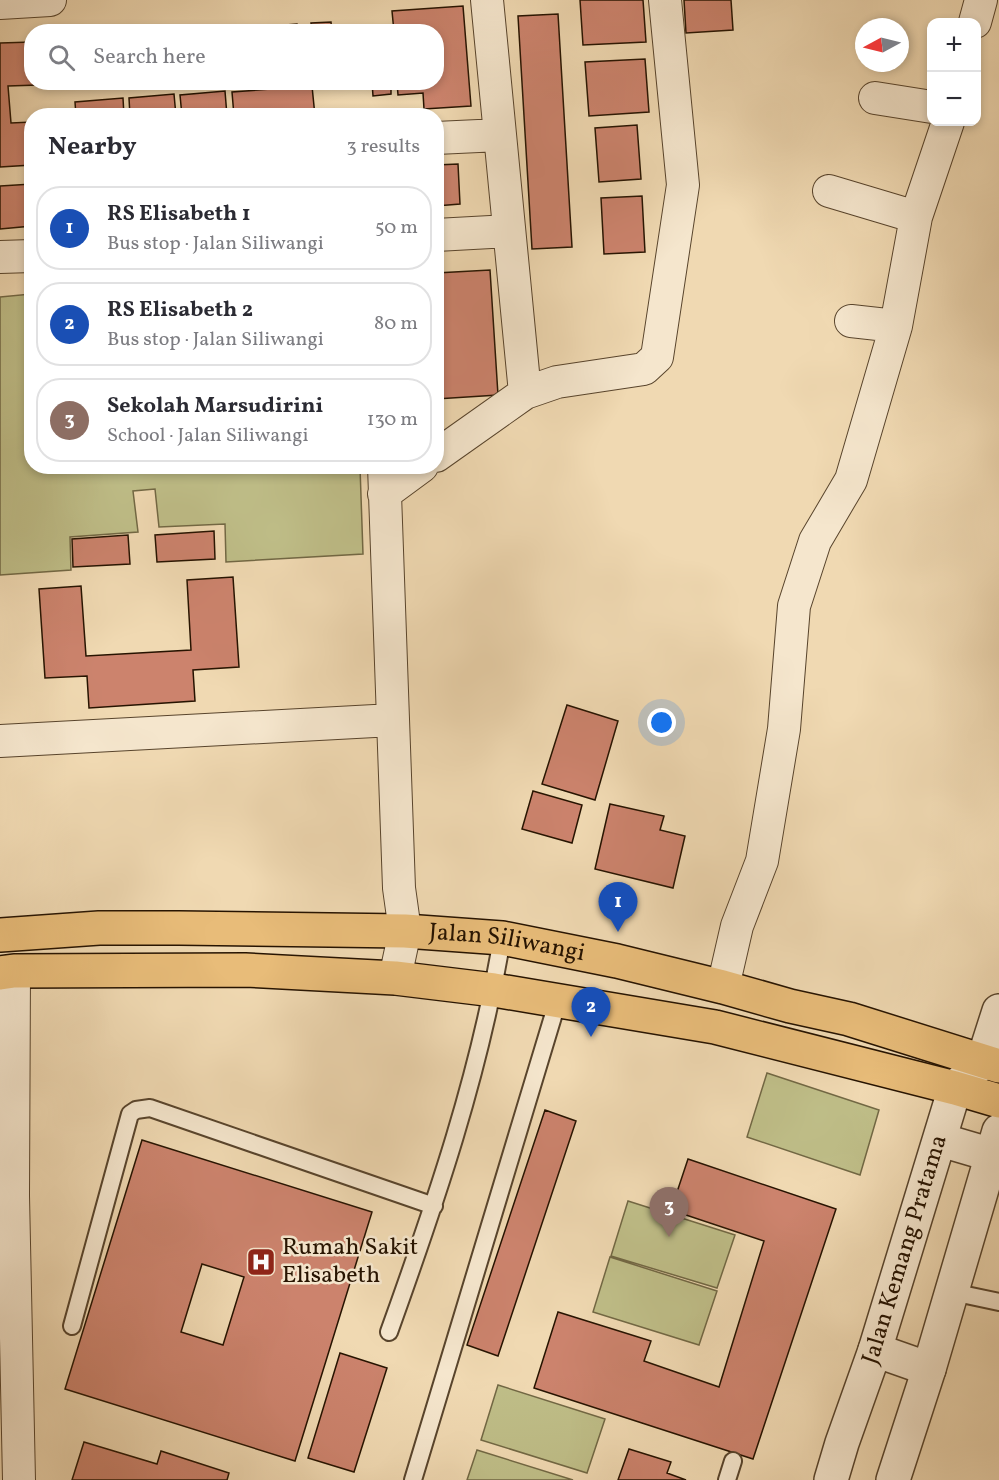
<!DOCTYPE html>
<html lang="en">
<head>
<meta charset="utf-8">
<style>
  body { margin:0; font-family:Vollkorn,serif; background:#f2f2f3; color:#2b2b33 }
  .controls { position:absolute; right:18px; top:18px; display:grid; overflow:hidden; border-radius:12px; box-shadow:0 3px 9px #0003 }
  .controls button { width:54px; height:54px; display:grid; place-items:center; padding:0; border:0; border-bottom:2px solid #e1e1e2; background:#fff; color:#2b2b33; font:30px sans-serif }
  .compass { position:absolute; left:855px; top:18px; width:54px; height:54px; border-radius:50%; background:#fff; box-shadow:0 3px 9px #0003; rotate:263deg }
  .you { position:absolute; left:662px; top:723px; width:21px; height:21px; margin:-15px; border:4px solid #fff; border-radius:50%; background:#1a73e8; box-shadow:0 0 0 9px #1a73e833 }
  .badge { display:grid; place-items:center; width:39px; height:39px; border-radius:50%; background:#8f2418; color:#fff; font-size:20px; font-weight:700 }
  .pin { position:absolute; translate:-50% -50px; filter:drop-shadow(0 2px 3px #0008) }
  .pin::after { content:''; position:absolute; top:32px; width:21px; height:18px; background:inherit; clip-path:polygon(0 0,100% 0,50% 100%) }
  .list { margin:0; padding:0; list-style:none }
  h2 { display:flex; justify-content:space-between; align-items:center; height:78px; margin:0; padding:0 24px; font-size:26px }
  h2 small { font-size:20px; font-weight:400; color:#7c7c81 }
  .list li { display:grid; grid-template-columns:39px 1fr auto; gap:18px; align-items:center; box-sizing:border-box; height:84px; margin:0 12px 12px; padding:0 12px; border:2px solid #e1e1e2; border-radius:24px }
  .list b { display:block; font-size:22px; white-space:nowrap }
  .list p { margin:0; font-size:20px; white-space:nowrap; color:#7c7c81 }
  .list em { font-size:20px; font-style:normal; color:#7c7c81 }
  .icon { flex:none; width:33px; height:33px; fill:none; stroke:currentColor; stroke-width:2; stroke-linecap:round; stroke-linejoin:round }
  .map { position:relative; flex:none; width:999px; height:1480px; overflow:hidden }
  .search { position:absolute; background:#fff; box-shadow:0 3px 9px #0003; left:24px; top:24px; width:420px; height:66px; display:flex; align-items:center; gap:15px; box-sizing:border-box; padding:0 21px; border-radius:24px; color:#7c7c81; font-size:22px }
  .panel { position:absolute; background:#fff; box-shadow:0 3px 9px #0003; left:24px; top:108px; width:420px; height:366px; border-radius:24px }
  .map>svg:first-child { display:block }
</style>
</head>
<body>
<div class="map">
<svg width="999" height="1480" viewBox="0 0 999 1480">
  <rect width="100%" height="100%" fill="#f0d9b2"/>
  <filter id="stains"><feTurbulence type="fractalNoise" baseFrequency=".00333" numOctaves="4"/><feColorMatrix values="0 0 0 0 .2 0 0 0 0 .09 0 0 0 0 .02 0 0 0 .5 -.17"/></filter>
  <radialGradient id="worn" r=".72"><stop offset=".6" stop-color="#630" stop-opacity="0"/><stop offset="1" stop-color="#630" stop-opacity=".3"/></radialGradient>
  <path fill="#bfbe88" stroke="#726844" stroke-width="1.5" d="M31 294 32 466 360 467 363 554 226 562 225 524 159 527 155 489 133 491 138 532 70 537 71 570 0 575V297Z
    M767 1073 879 1110 860 1175 747 1137Z
    M628 1201 735 1235 717 1288 611 1256Z
    M610 1257 717 1291 699 1345 593 1312Z
    M498 1385 605 1419 587 1473 481 1440Z
    M477 1450 573 1480H467Z"/>
  <path fill="#cc836d" stroke="#261300" stroke-width="1.5" fill-rule="evenodd" d="M580 0H643L646 42 583 45Z
    M684 0H731L733 30 686 33Z
    M463 6 471 106 424 109 423 93 398 95 397 82H436V32H394L392 11Z
    M558 14 572 247 532 249 518 16Z
    M331 22 332 32H312L311 23Z
    M297 24 298 32H200Z
    M32 42V82H37L38 85 8 86 11 123 32 122V165L0 167V43Z
    M645 59 649 112 589 116 585 62Z
    M372 82H391V94L373 96Z
    M312 86 315 116H234L232 92Z
    M225 91 227 116H182L180 95Z
    M174 94 176 116H130L129 98Z
    M123 98 124 116H76L75 102Z
    M637 125 641 179 599 182 595 128Z
    M458 164 460 204 436 206V165Z
    M32 184V226L0 229V186Z
    M642 196 645 252 604 254 601 198Z
    M490 270 498 395 436 399V273Z
    M214 531 215 559 157 562 155 535Z
    M128 535 130 564 73 567 72 539Z
    M233 577 239 667 193 670 195 701 89 708 87 676 45 678 39 589 81 586 86 656 191 650 187 580Z
    M567 705 618 721 595 800 542 784Z
    M533 791 582 805 572 843 522 829Z
    M610 804 664 816 660 830 685 836 673 888 595 869Z
    M545 1110 576 1121 498 1356 467 1345Z
    M142 1140 372 1212 295 1461 65 1389ZM202 1264 244 1277 223 1345 181 1332Z
    M688 1159 836 1209 753 1459 534 1388 558 1312 651 1341 644 1361 719 1387 764 1241 671 1210Z
    M340 1353 387 1368 354 1472 308 1458Z
    M84 1442 157 1464 161 1451 229 1473 227 1480H72Z
    M629 1449 671 1462 667 1473 686 1480H618Z"/>
  <g fill="none" stroke-linecap="round" stroke-linejoin="round">
    <g stroke="#58442c" stroke-width="20">
      <path id="service" d="M952 1292 999 1302
        M72 1326 130 1114 136 1110 150 1108 434 1206
        M389 1332C435 1204 480 1073 502 938
        M413 1480 558 1000
        M727 1480 733 1461"/>
    </g>
    <g stroke="#58442c" stroke-width="34">
      <path id="minor" d="M487 0 525 393
        M0 3 50 0
        M975 22 981 0
        M875 98 932 107
        M436 138 500 135
        M829 191 916 217
        M436 235 509 231
        M0 257 32 256
        M851 321 896 326
        M436 456 525 393 557 382 644 369 657 357 683 185 665 0
        M384 466 399 888 405 931 395 978
        M384 494 422 466
        M0 741 393 720
        M14 971 13 1196 19 1480
        M723 987 737 926 762 861 784 729 794 606 815 541 851 480 896 326 916 217 948 122"/>
    </g>
    <g stroke="#58442c" stroke-width="36">
      <g id="tertiary">
        <path d="M941 1140 992 1155"/>
        <path d="M875 1350 929 1369"/>
        <path id="s1" d="M831 1480 842 1443 875 1350 955 1088 983 1061 999 1011"/>
        <path d="M893 1480 929 1369 999 1131"/>
      </g>
    </g>
    <g stroke="#261300" stroke-width="36">
      <g id="primary">
        <path id="s2" d="M0 935 99 928H179L405 931 502 938 617 961 723 987 790 1006 849 1019 999 1066"/>
        <path d="M0 973 14 971 245 970 395 978 494 990 715 1027 955 1088 999 1101"/>
      </g>
    </g>
    <use href="#service" stroke="#f5e6cd" stroke-width="16"/>
    <use href="#minor" stroke="#f5e6cd" stroke-width="32"/>
    <use href="#tertiary" stroke="#f5e6cd" stroke-width="33"/>
    <use href="#primary" stroke="#e8bc79" stroke-width="33"/>
  </g>
  <defs>
    <g id="hospital-square" transform="scale(1.5)"><rect x="-9" y="-9" width="18" height="18" rx="4" fill="#8f2418" stroke="#f5e6cd"/><path d="M-5-5h3v3.5h4V-5h3V5h-3V1.5h-4V5h-3Z" fill="#fff"/></g>
  </defs>
  <g fill-rule="evenodd">
    <use href="#hospital-square" x="261" y="1262"/>
  </g>
  <g text-anchor="middle" dominant-baseline="central" stroke-width="5" stroke-linejoin="round" paint-order="stroke">
    <g font-size="24" fill="#261300" stroke="#f5e6cd">
      <text stroke="none"><textPath href="#s2" startOffset="508">Jalan Siliwangi</textPath></text>
      <text stroke="none"><textPath href="#s1" startOffset="242">Jalan Kemang Pratama</textPath></text>
    </g>
    <g font-size="24" fill="#261300" stroke="#f5e6cd" text-anchor="start">
      <text x="282" y="1248">Rumah Sakit<tspan x="282" dy="28">Elisabeth</tspan></text>
    </g>
  </g>
  <rect width="100%" height="100%" filter="url(#stains)"/>
  <rect width="100%" height="100%" fill="url(#worn)"/>
</svg>
<div class="controls">
<button>+</button>
<button>−</button>
</div>
<svg class="compass" viewBox="-18 -18 36 36"><path d="M0-13l5 13h-10z" fill="#e53935"/><path d="M0 13l5-13h-10z" fill="#7c7c81"/></svg>
<div class="you"></div>
<div class="pin badge" style="left:618px;top:932px;background:#1a4fb4">1</div>
<div class="pin badge" style="left:591px;top:1037px;background:#1a4fb4">2</div>
<div class="pin badge" style="left:669px;top:1237px;background:#8d6e63">3</div>
<div class="search"><svg class="icon" aria-label="search" viewBox="0 0 24 24"><circle cx="10" cy="10" r="6"/><path d="M15 15l6 6"/></svg>Search here</div>
<section class="panel">
<h2>Nearby<small>3 results</small></h2>
<ul class="list">
<li><span class="badge" style="background:#1a4fb4">1</span><div><b>RS Elisabeth 1</b><p>Bus stop · Jalan Siliwangi</p></div><em>50 m</em></li>
<li><span class="badge" style="background:#1a4fb4">2</span><div><b>RS Elisabeth 2</b><p>Bus stop · Jalan Siliwangi</p></div><em>80 m</em></li>
<li><span class="badge" style="background:#8d6e63">3</span><div><b>Sekolah Marsudirini</b><p>School · Jalan Siliwangi</p></div><em>130 m</em></li>
</ul>
</section>
</div>
</body>
</html>
